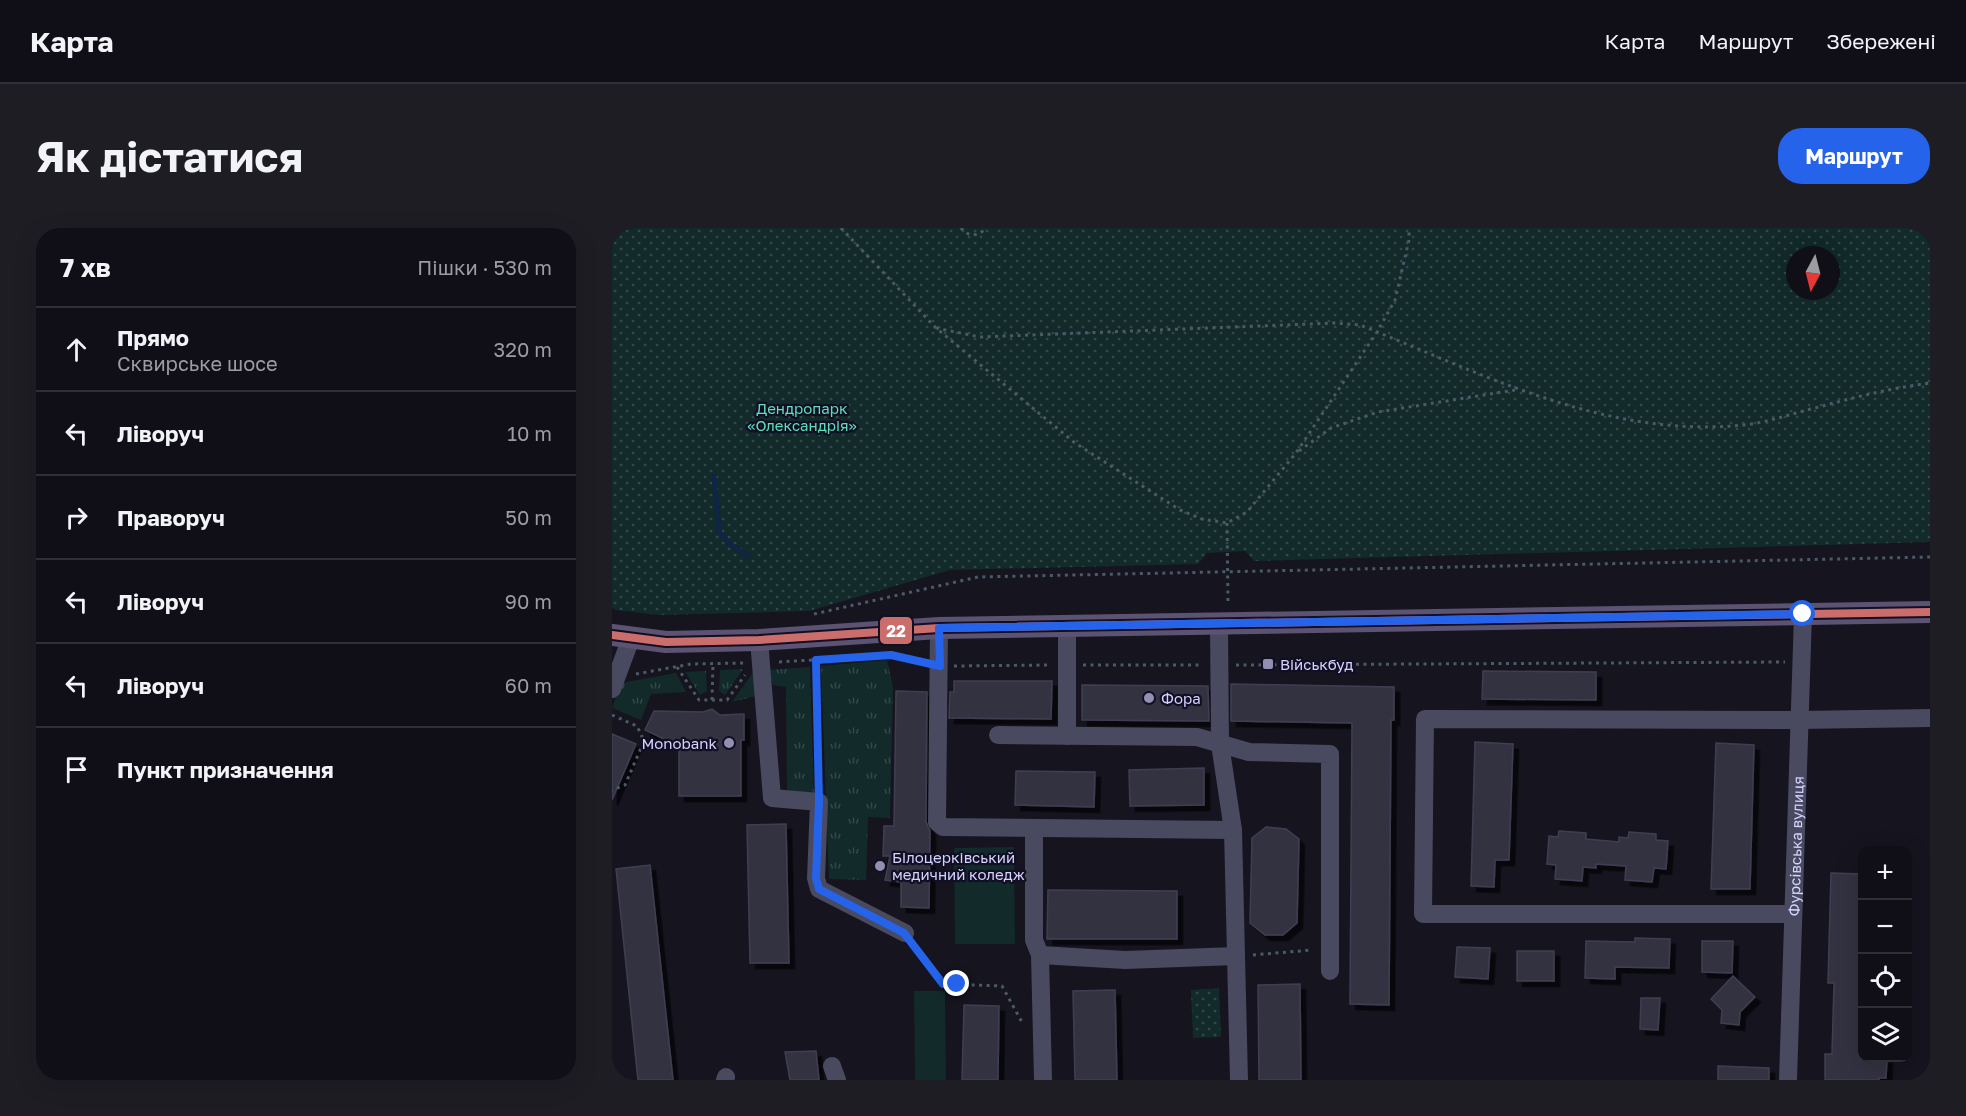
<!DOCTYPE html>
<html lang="uk">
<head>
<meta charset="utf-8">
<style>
  body { margin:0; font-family:"Golos Text",sans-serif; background:#1e1d24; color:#f1f3f6 }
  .controls { position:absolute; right:18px; bottom:18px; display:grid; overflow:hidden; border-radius:12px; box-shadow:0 6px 24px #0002 }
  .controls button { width:54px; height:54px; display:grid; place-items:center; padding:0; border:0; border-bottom:2px solid #302f36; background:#100f17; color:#f1f3f6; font:30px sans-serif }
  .compass { position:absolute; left:1174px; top:18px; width:54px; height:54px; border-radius:50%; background:#100f17; box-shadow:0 6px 24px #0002; rotate:187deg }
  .stop { position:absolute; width:18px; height:18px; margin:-14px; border:4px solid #2563eb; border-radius:50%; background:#fff }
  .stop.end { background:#2563eb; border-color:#fff; box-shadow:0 2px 6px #0008 }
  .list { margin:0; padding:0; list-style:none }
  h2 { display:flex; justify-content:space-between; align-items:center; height:78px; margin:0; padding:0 24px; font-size:26px }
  h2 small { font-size:20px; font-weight:400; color:#9c9ca1 }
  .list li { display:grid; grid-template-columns:39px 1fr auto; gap:18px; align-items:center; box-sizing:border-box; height:84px; padding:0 24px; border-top:2px solid #302f36 }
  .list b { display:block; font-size:22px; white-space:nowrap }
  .list p { margin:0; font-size:20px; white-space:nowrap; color:#9c9ca1 }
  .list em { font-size:20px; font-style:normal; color:#9c9ca1 }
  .icon { flex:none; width:33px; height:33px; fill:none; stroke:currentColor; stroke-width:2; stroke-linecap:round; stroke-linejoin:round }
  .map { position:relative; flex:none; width:1318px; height:852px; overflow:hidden; border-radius:24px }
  header { display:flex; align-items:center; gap:36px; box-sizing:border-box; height:84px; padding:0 30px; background:#100f17; border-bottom:2px solid #302f36 }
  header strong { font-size:28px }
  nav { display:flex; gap:33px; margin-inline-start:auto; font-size:21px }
  .intro { display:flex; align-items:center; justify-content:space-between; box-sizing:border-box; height:144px; padding:0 36px }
  h1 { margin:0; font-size:42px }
  .button { padding:15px 27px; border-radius:24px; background:#2563eb; color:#fff; font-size:21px; font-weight:700 }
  main { display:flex; gap:36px; padding:0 36px }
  aside { flex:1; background:#100f17; border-radius:24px; box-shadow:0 6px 24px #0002 }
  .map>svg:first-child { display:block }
</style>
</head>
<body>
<header>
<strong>Карта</strong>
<nav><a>Карта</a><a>Маршрут</a><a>Збережені</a></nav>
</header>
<div class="intro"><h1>Як дістатися</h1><a class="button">Маршрут</a></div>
<main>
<aside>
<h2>7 хв<small>Пішки · 530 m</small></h2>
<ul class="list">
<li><svg class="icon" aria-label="ahead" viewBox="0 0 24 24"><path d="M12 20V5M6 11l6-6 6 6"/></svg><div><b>Прямо</b><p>Сквирське шосе</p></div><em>320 m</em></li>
<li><svg class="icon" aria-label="left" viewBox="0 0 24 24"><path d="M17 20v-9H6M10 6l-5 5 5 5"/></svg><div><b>Ліворуч</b></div><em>10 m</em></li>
<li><svg class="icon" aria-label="right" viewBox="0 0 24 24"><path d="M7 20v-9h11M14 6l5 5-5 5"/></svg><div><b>Праворуч</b></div><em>50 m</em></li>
<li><svg class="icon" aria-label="left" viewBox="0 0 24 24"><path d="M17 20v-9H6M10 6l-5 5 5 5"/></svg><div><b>Ліворуч</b></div><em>90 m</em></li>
<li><svg class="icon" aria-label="left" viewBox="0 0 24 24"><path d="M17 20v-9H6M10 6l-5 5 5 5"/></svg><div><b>Ліворуч</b></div><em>60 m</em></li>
<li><svg class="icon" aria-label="arrive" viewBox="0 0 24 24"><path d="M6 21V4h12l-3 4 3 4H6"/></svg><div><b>Пункт призначення</b></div></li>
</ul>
</aside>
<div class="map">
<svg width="1318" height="852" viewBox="0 0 1318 852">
  <defs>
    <pattern id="grass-tufts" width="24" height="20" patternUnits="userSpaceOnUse" patternTransform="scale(1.5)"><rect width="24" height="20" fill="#122a2a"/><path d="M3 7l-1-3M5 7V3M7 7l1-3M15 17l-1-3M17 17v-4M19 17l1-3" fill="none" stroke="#34484a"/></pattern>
    <pattern id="park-dots" width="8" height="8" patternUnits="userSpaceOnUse" patternTransform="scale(1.5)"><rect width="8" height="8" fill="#122a2a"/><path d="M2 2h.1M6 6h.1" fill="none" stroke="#34484a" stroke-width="1.8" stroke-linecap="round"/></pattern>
    <filter id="shadow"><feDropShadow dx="5.5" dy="5.5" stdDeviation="0" flood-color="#0009"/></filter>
  </defs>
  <rect width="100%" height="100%" fill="#15141f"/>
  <path fill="url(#grass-tufts)" d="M275 432 281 459 278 590 256 589 254 652 217 651 209 438Z
    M198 439 202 568 175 566 174 459 161 457 156 442Z
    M131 441 113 467 107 463 108 442Z
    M94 443 95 463 88 467 73 444Z
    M142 443 144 468 120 474Z
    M64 445 74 464 39 466 29 492 0 480 9 455Z"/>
  <path fill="url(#park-dots)" fill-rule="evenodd" d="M0 0H1318V314L642 333 633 323 595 325 586 336 338 342 197 383 47 387 4 382 0 380ZM1183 27H1219V63H1183Z
    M607 760 609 809 581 810 579 762Z"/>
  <path fill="#122a2a" d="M402 619 403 716H343L342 620Z
    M302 763H333L334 852H303Z"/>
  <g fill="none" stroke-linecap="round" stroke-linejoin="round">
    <path stroke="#0e2546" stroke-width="5" d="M102 248 107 304 119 317 135 327"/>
  </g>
  <path fill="#333241" stroke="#413e53" stroke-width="1.5" filter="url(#shadow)" d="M871 443 984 444V472L870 471Z
    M342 453H440L439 491 337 490 338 464H342Z
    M619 456 782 459V492H779L777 777 738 776 740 495 619 493Z
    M470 457 596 458 597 493 470 492Z
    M284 463 315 464 314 594 318 603 317 680 289 679V654L273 652 278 628H271L272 598H282Z
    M100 481 108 487 132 486V512H129V568H67V518L33 502 42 483 91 484Z
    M0 506 24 516 0 572Z
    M863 514 901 516 897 632H883L882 659 859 658Z
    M1104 515 1142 517 1138 661H1099Z
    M592 540V577L518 578 517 542Z
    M404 543 483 544 482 579 403 577Z
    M174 596 177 735H138L135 597Z
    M654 599 674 601 687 611 685 695 671 707H653L638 695 640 610Z
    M947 603 974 605V611L1007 614V609L1016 610 1017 604 1044 606V612L1056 613 1054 641 1042 640 1040 654 1013 652 1014 638 984 636V640L971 639 970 653 943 651 944 637 935 636 937 608 946 609Z
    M38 637 61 852H26L4 641Z
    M1219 645 1251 646V830H1275L1274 850H1267V852H1213V826H1220L1222 755H1216Z
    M436 662 565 663V711H435Z
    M1023 710 1058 711 1057 740 1003 739V751L973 750 974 713 1023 714Z
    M1090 713H1121L1120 745 1090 744Z
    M845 719 878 720 876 751 843 749Z
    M905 723H942V753H905Z
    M1121 748 1143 769 1128 784 1127 797 1109 795 1110 782 1099 771Z
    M688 756 689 852H647L646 757Z
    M503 762 505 852H463L461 763Z
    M1029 770H1048L1046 802 1028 801Z
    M352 777 387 778 386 852H350Z
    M204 823 207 852H178L173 824Z
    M1106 838 1157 840V852H1106Z"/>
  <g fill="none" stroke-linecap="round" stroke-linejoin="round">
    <path stroke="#4b5a67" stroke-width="3" stroke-dasharray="3 4.5" stroke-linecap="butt" d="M229 0 324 100 463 215 568 282 590 291 615 295 635 284 684 225 765 104 783 72 797 12V0
      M349 0C356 9 366 9 374 0
      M324 100 368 109 723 95 748 97C871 146 995 211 1132 197 1158 194 1181 185 1207 179 1243 169 1280 160 1318 155
      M687 223 719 200 766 184 903 162
      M615 295 616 374
      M202 386 366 349 1318 329
      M204 432 207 556
      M167 434 279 427 309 434
      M471 437H591
      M624 437 1173 434
      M342 438 438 437
      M65 439 87 472H115L133 447
      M24 446 79 436 133 435
      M100 472 101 436
      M0 487 25 498 32 513 13 557 0 562
      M303 719 331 756 390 758 411 796
      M641 727 700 722"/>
    <g stroke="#494960" stroke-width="18">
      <path d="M607 397 608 516 621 602 627 852"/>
      <path d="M327 400 325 594 331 599 621 602"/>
      <path d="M147 412 160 570 207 574 204 650 207 661 293 705"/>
      <path d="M0 461 19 410"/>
      <path d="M386 507 585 509 637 524 718 526V743"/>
      <path d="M455 508V398"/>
      <path d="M422 600V712L428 727 431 852"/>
      <path d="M1181 686H811L813 491 1187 492 1318 490"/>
      <path d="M428 727 513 732 624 728"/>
      <path d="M220 838 225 852"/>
      <path d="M113 852 114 849"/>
      <path id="s1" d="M1176 852 1191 386"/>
    </g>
    <path stroke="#5c5271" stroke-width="22" d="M0 407 54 414 147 412 327 400 1318 384"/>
    <g stroke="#110f24" stroke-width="12">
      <path id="bus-1" d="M0 407 54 414 147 412 327 400 1318 384"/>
    </g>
    <use href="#bus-1" stroke="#cb6e6b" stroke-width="8"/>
  </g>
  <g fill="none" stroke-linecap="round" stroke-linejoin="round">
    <path stroke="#2563eb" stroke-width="8" d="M345 756H331L292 705 207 661 204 650 207 574 204 432 279 427 328 438 327 400 1191 386"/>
  </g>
  <g fill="#9290b1" stroke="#110f24" stroke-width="2">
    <rect x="650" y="430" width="12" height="12" rx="3"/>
    <circle cx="537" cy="470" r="6"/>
    <circle cx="117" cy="515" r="6"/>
    <circle cx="268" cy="638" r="6"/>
  </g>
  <g text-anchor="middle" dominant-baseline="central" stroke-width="4.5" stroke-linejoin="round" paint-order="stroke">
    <g font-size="15" fill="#5edfb9" stroke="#110f24">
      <text x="190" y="180">Дендропарк<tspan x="190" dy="17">«Олександрія»</tspan></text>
    </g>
    <g font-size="15" fill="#d6d2ff" stroke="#110f24" text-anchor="start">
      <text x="668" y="436">Військбуд</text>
      <text x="549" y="470">Фора</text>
      <text x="105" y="515" text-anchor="end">Monobank</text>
      <text x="280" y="629">Білоцерківський<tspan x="280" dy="17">медичний коледж</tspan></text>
    </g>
    <g font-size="15" fill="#d6d2ff" stroke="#110f24">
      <text stroke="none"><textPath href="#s1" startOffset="234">Фурсівська вулиця</textPath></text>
    </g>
  </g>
  <rect stroke="#110f24" stroke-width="2" x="267" y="388" width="34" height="29" rx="6" fill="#cb6e6b"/>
  <g font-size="16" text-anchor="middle" font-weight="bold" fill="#fff">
    <text x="284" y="409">22</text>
  </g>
</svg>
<div class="controls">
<button>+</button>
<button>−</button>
<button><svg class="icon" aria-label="locate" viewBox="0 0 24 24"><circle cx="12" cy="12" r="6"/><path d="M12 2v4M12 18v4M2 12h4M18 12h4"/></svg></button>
<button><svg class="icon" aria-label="layers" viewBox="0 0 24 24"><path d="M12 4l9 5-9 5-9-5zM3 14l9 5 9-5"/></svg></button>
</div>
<svg class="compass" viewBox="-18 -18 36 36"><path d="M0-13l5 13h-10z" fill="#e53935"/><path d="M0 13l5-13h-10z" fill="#9c9ca1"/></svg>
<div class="stop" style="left:1191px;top:386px"></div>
<div class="stop end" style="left:345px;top:756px"></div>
</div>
</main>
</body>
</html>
